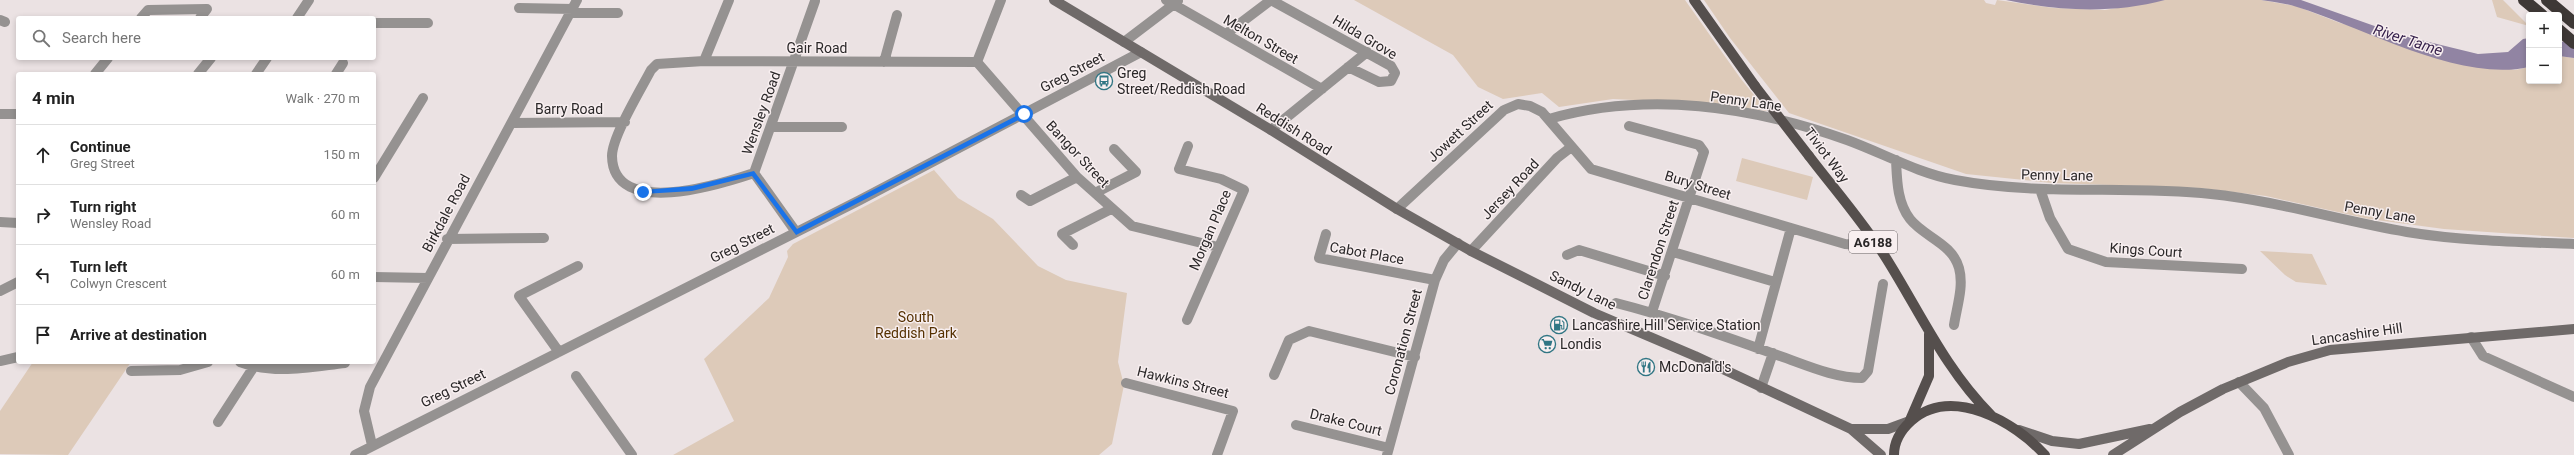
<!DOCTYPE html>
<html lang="en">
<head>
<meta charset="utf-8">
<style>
  body { margin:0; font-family:Roboto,sans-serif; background:#f6f6f6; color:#222 }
  .controls { position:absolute; right:12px; top:12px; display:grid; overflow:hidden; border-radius:4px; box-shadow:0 2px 6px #0003 }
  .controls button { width:36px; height:36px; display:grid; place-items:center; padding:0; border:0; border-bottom:1px solid #e0e0e0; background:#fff; color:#222; font:20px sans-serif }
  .stop { position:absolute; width:12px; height:12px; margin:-9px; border:3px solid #1a73e8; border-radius:50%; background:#fff }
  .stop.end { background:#1a73e8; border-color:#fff; box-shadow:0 1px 4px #0008 }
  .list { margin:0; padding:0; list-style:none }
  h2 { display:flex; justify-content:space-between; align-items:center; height:52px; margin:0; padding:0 16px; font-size:17px }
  h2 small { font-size:13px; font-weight:400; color:#767676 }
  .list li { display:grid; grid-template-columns:26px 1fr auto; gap:12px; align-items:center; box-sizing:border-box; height:60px; padding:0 16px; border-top:1px solid #e0e0e0 }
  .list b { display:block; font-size:15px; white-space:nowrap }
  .list p { margin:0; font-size:13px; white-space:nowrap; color:#767676 }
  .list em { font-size:13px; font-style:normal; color:#767676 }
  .icon { flex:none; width:22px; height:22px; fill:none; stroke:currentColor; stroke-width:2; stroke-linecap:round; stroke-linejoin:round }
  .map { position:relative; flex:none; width:2574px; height:455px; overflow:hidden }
  .search { position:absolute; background:#fff; box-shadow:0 2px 6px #0003; left:16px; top:16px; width:360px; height:44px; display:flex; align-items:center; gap:10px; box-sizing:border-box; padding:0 14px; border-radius:4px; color:#767676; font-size:15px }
  .panel { position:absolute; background:#fff; box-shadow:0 2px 6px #0003; left:16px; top:72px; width:360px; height:292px; border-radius:4px }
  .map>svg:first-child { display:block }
</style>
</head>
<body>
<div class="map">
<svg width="2574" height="455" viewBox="0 0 2574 455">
  <rect width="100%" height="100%" fill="#ebe2e3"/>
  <path fill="#ddcab9" d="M1354 0H1685L1741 79 1767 111 1719 104 1613 99 1559 107 1542 93 1503 99 1478 87 1453 55Z
    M1704 0H1984L1986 3 1995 5 1997 0 2054 8 2105 10 2165 0H2261L2296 6 2340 23 2515 70 2529 67V81H2559V56L2574 58V238L2444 229 2369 219 2266 196 2200 188 2052 183 1966 174 1789 113 1730 38Z
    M2492 0H2503L2529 26 2497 17Z
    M1742 158 1813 177 1807 200 1736 181Z
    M934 170 958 198 993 219 1038 266 1066 280 1127 293 1118 362 1124 385 1112 444 1099 455H673L734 421 704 359 769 298 788 257 787 251 793 244Z
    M2260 251 2312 254 2327 285 2296 282 2285 275Z
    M33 362H131L68 455 0 454V411Z"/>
  <path fill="#9184a3" d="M2006 0H2165C2113 14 2058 11 2006 0Z
    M2261 0H2301L2400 35 2478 54 2508 52 2523 39 2529 38V67C2459 83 2363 27 2297 7 2285 3 2273 2 2261 0Z
    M2559 41 2574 44V58L2559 56Z"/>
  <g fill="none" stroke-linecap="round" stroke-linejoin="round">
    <path stroke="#959291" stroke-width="10" d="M1001 0 977 62 1077 177 1132 226 1218 247
      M1166 0 1322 89
      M1271 0 1391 66 1395 73 1391 81 1379 82 1348 67
      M519 8 573 9
      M571 13H618
      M141 18 148 10 207 9 200 18
      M297 18 309 0
      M0 20 5 22
      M374 23H428
      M1226 34 1271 0
      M1124 42 1178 1
      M704 61 729 0
      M884 62 897 15
      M95 74 108 58
      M198 74 211 58
      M256 74 267 58
      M336 74 343 63
      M0 114H18
      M1549 119C1647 91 1752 106 1847 140 1883 153 1917 173 1955 180 2040 196 2126 185 2211 194 2278 201 2341 221 2407 232 2462 241 2518 242 2574 244
      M513 123 625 122
      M1629 126 1699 145 1704 152 1652 312
      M772 127H842
      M1271 130 1367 52
      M1896 160C1897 180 1897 202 1910 219 1924 237 1952 243 1959 268 1964 286 1957 306 1954 325
      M754 173C721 184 613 219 612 156 612 137 641 89 651 70L657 64 704 61 977 62
      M374 178 423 98
      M2040 189 2050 218 2068 249 2106 262 2242 269
      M1095 193 1136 172 1114 149
      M1021 195 1030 201 1077 177
      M1397 209 1504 110 1518 104 1530 106 1542 112 1591 169 1845 244 1860 245
      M0 222 18 223
      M796 232 754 173 815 1
      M1326 234 1319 258 1435 280
      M447 239 544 238
      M1073 245 1062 234 1111 209
      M1471 251 1557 158 1570 148
      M1673 252 1775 282
      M1567 255 1579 250 1665 276
      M374 277 428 278
      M0 291 18 282
      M1616 303C1671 317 1723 336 1777 355 1804 364 1833 378 1862 378L1868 371 1883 284
      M1187 320 1244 190 1221 179 1179 169 1188 146
      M2471 337 2483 356 2574 397
      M1758 349 1791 228
      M559 352 519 296 578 266
      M0 361 18 357
      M240 362C274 375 310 367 345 363
      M131 371 180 370 208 362
      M1274 375 1289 340 1309 331 1415 357
      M576 376 632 455
      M2239 382 2264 408 2289 455
      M1126 383 1233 411 1217 455
      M1761 388 1773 353
      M218 422 253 368
      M1296 425 1389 448
      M372 445 364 411 370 387 577 0
      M355 455 860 200 1141 52
      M1387 455 1435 280 1444 260 1458 243"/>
    <path stroke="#6f6a69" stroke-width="10" d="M1054 0 1271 130 1397 209 1471 251 1594 313 1695 356 1851 429 1881 455
      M1851 429H1888L1907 422
      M2019 430 2052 441 2079 444 2150 429
      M2113 455 2180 412 2223 389 2288 362 2330 350 2574 329"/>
    <path stroke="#554f4d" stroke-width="10" d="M1694 0 1755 86
      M1809 156C1835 190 1863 222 1886 258 1920 312 1945 369 1991 415
      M1910 420 1929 376V334
      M1894 455C1894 441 1901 430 1911 421 1952 385 2015 422 2045 455"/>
    <path stroke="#3e3836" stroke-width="12" d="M2524 0 2542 15
      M2547 0 2574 23
      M2559 30 2574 43"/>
    <path stroke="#554f4d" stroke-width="10" d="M1755 86 1809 156"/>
  </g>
  <path fill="#1a73e8" d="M1024 112 1026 116 796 235 752 176 692 191 643 194 640 192 643 190 692 186 754 171 797 229Z"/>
  <defs>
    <g id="bus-ring" transform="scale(0.9)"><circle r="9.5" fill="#f8eff0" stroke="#317684" stroke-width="1.5"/><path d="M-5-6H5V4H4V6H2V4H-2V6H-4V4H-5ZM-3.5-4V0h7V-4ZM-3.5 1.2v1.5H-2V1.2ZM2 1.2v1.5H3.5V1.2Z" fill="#317684"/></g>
    <g id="fuel-ring" transform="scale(0.9)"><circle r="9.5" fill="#f8eff0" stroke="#317684" stroke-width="1.5"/><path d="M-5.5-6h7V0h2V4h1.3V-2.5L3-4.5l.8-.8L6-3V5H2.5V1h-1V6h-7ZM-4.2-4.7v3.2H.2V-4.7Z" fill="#317684"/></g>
    <g id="supermarket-ring" transform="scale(0.9)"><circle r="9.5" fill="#f8eff0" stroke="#317684" stroke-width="1.5"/><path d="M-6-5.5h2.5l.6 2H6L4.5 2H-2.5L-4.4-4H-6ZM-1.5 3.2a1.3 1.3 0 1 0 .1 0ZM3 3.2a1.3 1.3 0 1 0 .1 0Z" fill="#317684"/></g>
    <g id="restaurant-ring" transform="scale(0.9)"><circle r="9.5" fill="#f8eff0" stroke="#317684" stroke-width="1.5"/><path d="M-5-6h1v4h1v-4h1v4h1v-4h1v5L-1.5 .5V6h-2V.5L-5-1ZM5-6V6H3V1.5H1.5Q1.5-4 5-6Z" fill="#317684"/></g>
  </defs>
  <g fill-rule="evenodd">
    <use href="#bus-ring" x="1104" y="81"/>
    <use href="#fuel-ring" x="1559" y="325"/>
    <use href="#supermarket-ring" x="1547" y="344"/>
    <use href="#restaurant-ring" x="1646" y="367"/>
  </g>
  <g text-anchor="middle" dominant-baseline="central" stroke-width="3" stroke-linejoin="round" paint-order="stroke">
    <rect fill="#f8eff0" stroke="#686364" stroke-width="1" x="1849" y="231" width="48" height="22" rx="3"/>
    <g font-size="13" font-weight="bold" fill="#2a2728">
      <text x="1873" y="242">A6188</text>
    </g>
    <g font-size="14" fill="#2a2728" stroke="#f8eff0">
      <text transform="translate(1365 37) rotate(31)">Hilda Grove</text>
      <text transform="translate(1261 39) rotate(30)">Melton Street</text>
      <text x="817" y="48">Gair Road</text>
      <text transform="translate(1072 72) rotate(-28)">Greg Street</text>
      <text transform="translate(1746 101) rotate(8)">Penny Lane</text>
      <text x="569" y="109">Barry Road</text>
      <text transform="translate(761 113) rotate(-70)">Wensley Road</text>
      <text transform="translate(1294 129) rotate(32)">Reddish Road</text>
      <text transform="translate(1460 131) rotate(-43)">Jowett Street</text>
      <text transform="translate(1078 154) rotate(47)">Bangor Street</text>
      <text transform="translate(1827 155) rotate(53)">Tiviot Way</text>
      <text transform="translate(2057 175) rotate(1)">Penny Lane</text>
      <text transform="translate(1698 185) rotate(17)">Bury Street</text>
      <text transform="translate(1510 189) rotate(-47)">Jersey Road</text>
      <text transform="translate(2380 212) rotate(10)">Penny Lane</text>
      <text transform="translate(446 213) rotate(-62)">Birkdale Road</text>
      <text transform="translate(1210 230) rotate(-67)">Morgan Place</text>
      <text transform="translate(742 243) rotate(-27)">Greg Street</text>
      <text transform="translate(1658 250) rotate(-72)">Clarendon Street</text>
      <text transform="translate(2146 250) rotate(4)">Kings Court</text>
      <text transform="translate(1367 253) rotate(10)">Cabot Place</text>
      <text transform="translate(1583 290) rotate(26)">Sandy Lane</text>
      <text transform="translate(2357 334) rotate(-8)">Lancashire Hill</text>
      <text transform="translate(1403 342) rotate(-75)">Coronation Street</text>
      <text transform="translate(1183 382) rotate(14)">Hawkins Street</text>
      <text transform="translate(453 388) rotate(-26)">Greg Street</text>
      <text transform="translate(1346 422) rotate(14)">Drake Court</text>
    </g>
    <g font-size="14" fill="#2a2728" stroke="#f8eff0" text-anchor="start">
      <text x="1117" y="73">Greg<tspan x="1117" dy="16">Street/Reddish Road</tspan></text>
      <text x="1572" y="325">Lancashire Hill Service Station</text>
      <text x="1560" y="344">Londis</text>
      <text x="1659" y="367">McDonald's</text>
    </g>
    <g font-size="14" fill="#553000" stroke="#f8eff0">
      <text x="916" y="317">South<tspan x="916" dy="16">Reddish Park</tspan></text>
    </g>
    <g font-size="15" font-style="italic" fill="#37224d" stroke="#f8eff0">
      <text transform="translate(2408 40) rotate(18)">River Tame</text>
    </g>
  </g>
</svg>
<div class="controls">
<button>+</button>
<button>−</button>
</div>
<div class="stop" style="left:1024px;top:114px"></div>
<div class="stop end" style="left:643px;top:192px"></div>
<div class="search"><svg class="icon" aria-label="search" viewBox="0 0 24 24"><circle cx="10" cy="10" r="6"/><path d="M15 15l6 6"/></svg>Search here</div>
<section class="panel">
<h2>4 min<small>Walk · 270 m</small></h2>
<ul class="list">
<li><svg class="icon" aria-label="ahead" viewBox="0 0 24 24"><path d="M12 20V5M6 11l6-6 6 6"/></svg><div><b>Continue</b><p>Greg Street</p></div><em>150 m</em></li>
<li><svg class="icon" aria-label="right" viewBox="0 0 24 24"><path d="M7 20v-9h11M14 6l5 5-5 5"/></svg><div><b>Turn right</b><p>Wensley Road</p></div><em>60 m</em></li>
<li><svg class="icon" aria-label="left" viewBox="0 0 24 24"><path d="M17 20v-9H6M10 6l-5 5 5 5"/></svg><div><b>Turn left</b><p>Colwyn Crescent</p></div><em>60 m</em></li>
<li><svg class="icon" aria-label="arrive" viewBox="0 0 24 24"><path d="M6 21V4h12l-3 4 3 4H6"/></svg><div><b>Arrive at destination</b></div></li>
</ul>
</section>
</div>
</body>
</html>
